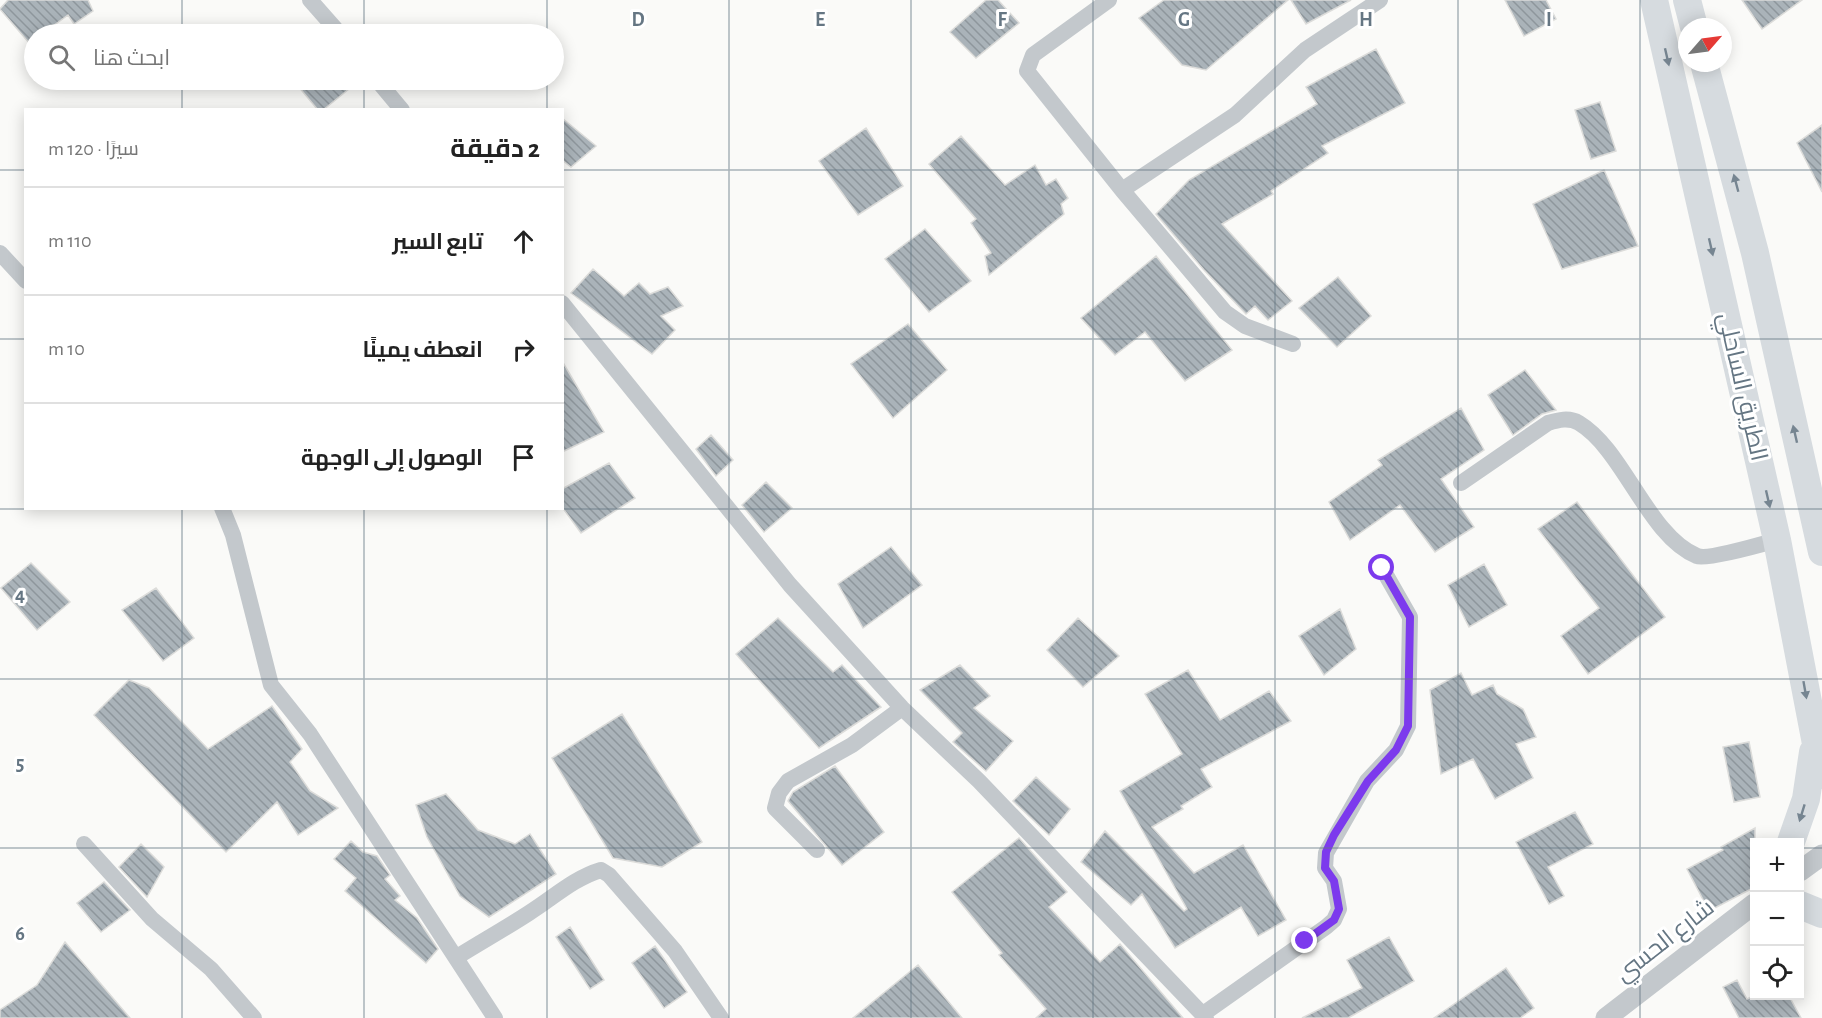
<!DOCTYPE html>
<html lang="ar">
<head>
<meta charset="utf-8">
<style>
  body { margin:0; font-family:"Alegreya Sans",Cairo,sans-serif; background:#f6f6f6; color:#222; direction:rtl }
  .controls { position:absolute; right:18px; bottom:18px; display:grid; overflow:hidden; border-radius:0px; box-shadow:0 3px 15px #0003 }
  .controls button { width:54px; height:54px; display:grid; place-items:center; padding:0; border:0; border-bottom:2px solid #e0e0e0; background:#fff; color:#222; font:30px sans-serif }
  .compass { position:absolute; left:1678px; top:18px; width:54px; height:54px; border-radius:50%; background:#fff; box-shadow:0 3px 15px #0003; rotate:62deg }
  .stop { position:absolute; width:18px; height:18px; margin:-14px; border:4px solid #7c3aed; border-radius:50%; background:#fff }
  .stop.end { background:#7c3aed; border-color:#fff; box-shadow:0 2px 6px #0008 }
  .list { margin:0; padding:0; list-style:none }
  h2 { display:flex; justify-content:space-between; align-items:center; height:78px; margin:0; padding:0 24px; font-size:26px }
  h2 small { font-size:20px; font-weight:400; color:#767676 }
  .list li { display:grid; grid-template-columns:39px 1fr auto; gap:18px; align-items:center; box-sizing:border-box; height:108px; padding:0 24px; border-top:2px solid #e0e0e0 }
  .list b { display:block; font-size:22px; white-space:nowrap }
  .list em { font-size:20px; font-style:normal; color:#767676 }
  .icon { flex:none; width:33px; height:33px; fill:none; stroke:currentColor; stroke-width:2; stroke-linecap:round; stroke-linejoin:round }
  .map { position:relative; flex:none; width:1822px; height:1018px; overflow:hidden; direction:ltr }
  .search { position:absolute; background:#fff; box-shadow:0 3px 15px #0003; left:24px; top:24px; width:540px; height:66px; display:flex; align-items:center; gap:15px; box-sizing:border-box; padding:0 21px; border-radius:33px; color:#767676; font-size:22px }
  .panel { position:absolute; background:#fff; box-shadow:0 3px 15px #0003; left:24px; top:108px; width:540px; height:402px; border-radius:0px; direction:rtl }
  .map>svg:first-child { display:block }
</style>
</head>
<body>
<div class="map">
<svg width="1822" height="1018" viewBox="0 0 1822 1018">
  <defs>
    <pattern id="building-back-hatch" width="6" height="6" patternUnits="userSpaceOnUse" patternTransform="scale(1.5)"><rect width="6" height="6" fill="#aab3b9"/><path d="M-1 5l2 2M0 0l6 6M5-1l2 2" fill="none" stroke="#8e969c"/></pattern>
  </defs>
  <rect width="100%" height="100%" fill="#fafaf8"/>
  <path fill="url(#building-back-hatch)" stroke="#dcdcda" stroke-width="1.5" d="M8 0H88L93 11 74 24 68 15 42 34H34V40L30 44 0 9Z
    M986 0H998L1019 23 976 58 950 32Z
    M1164 0H1288L1206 70 1182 65 1139 18Z
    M1291 0H1351L1306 24Z
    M1505 0H1546L1556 19 1524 36Z
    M1742 0H1802L1762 29Z
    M1376 49 1405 103 1322 146 1328 153 1271 191 1273 194 1222 224 1292 301 1268 320 1255 306 1246 314 1204 270 1156 214 1189 180 1317 104 1306 87Z
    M293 80H360L323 110H318Z
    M1600 102 1616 151 1591 159 1575 110Z
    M562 118 596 146 571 167 562 160Z
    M1822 125V192L1797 143Z
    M866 128 903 186 858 215 819 161Z
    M961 136 1005 185 1035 165 1046 185 1056 179 1068 198 1061 204 1064 214 989 275 985 256 991 253 971 223 976 219 929 164Z
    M1604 170 1638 246 1562 269 1533 204Z
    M925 229 971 281 929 312 885 259Z
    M1156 256 1232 350 1185 381 1145 332 1115 355 1081 318Z
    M593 269 624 296 639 283 650 294 668 287 683 306 661 316 675 330 652 354 571 293Z
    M1338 277 1371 316 1337 347 1299 308Z
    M908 324 947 370 893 418 851 364Z
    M562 361 604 432 562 452Z
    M1525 370 1556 410 1542 414 1513 435 1488 395Z
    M1461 408 1484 450 1441 479 1474 527 1435 552 1400 505 1350 540 1329 502 1382 465 1378 460Z
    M711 435 733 460 716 476 696 449Z
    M609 463 635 498 581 533 562 507V489Z
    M766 482 792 508 764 532 742 505Z
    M1577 502 1665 617 1588 674 1561 636 1599 608 1538 529Z
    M891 547 922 585 863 628 838 584Z
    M31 563 70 602 37 630 1 588Z
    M1484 564 1507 605 1469 627 1448 585Z
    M156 588 194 638 163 661 122 610Z
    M1340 609 1356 649 1324 675 1299 636Z
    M778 618 833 672 842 665 881 707 819 748 736 654Z
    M1078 618 1119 656 1083 687 1047 650Z
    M960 665 990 696 974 708 1013 741 986 771 953 742 962 733 920 690Z
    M1188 670 1220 720 1269 691 1291 721 1201 769 1212 787 1181 806 1183 809 1152 827 1194 873 1243 845 1286 920 1258 936 1241 907 1175 948 1142 894 1131 905 1081 862 1105 831 1184 911 1187 909 1120 791 1182 754 1145 694Z
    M1461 673 1472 695 1493 685 1497 694 1523 709 1536 737 1516 744 1533 778 1495 799 1473 759 1441 774 1430 690Z
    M129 680 149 688 208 749 272 706 302 749 290 762 310 791 338 808 298 835 277 802 226 852 94 715Z
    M622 714 702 842 662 867 613 858 552 758Z
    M1749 742 1760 797 1734 802 1723 747Z
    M835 766 884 832 842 865 788 801 793 792Z
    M1036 777 1070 809 1049 835 1013 801Z
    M446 794 478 830 515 844 530 834 556 874 489 917 460 896 427 837 416 805Z
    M1575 812 1593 844 1548 867 1564 896 1549 904 1516 842Z
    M1755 828V887L1709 911 1687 869 1723 850 1721 847Z
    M1019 838 1067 892 1049 907 1100 962 1120 944 1183 1018H1036L1046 1009 999 955 1002 953 952 892Z
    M351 841 363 852 377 856 390 875 385 879 400 896 395 900 417 918 438 949 426 963 345 891 356 878 334 859Z
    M141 844 164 867 147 897 119 867Z
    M104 882 130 910 101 932 77 903Z
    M570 927 604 980 590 989 556 937Z
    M1389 937 1414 981 1348 1018H1302L1362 988 1347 960Z
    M65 942 130 1018H0V1010L37 985Z
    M655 946 687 992 664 1008 632 963Z
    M918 965 962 1018H853Z
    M1506 968 1534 1008 1520 1018H1434Z
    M1737 980 1747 999 1753 996H1789L1801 1018H1739L1723 987Z"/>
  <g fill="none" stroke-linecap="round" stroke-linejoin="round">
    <path stroke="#c3c8cc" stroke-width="16" d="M310 0 340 34
      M1109 0 1033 55 1027 71 1122 190 1225 312 1245 326 1293 344
      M377 80 402 110
      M1122 190 1235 115 1305 50 1380 0
      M0 253 26 281
      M562 303 790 585 902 708 979 781 1206 1018
      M1461 483 1548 423C1558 420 1569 417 1579 423 1624 450 1648 536 1697 556 1707 560 1763 544 1777 540
      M222 508 233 535 271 685 310 734 495 1018
      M84 844 152 919 211 969 254 1018
      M817 850 775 808 779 793 788 781 852 745 902 708
      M457 957C481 942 506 928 529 913 553 898 574 878 601 870L609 875 675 951 721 1018
      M1203 1014 1326 927 1334 920 1339 909 1334 881 1325 868 1326 853 1367 781 1396 750 1408 726 1410 617 1382 568"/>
    <path stroke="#c3c8cc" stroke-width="21" d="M1800 871 1822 855
      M1606 1018 1754 904"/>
    <path stroke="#d6dbdf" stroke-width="28" d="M1654 0 1777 540 1822 775
      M1687 0 1694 27
      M1704 63 1755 253 1822 552
      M1791 842 1806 799 1813 752
      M1800 905 1822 914"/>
  </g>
  <defs><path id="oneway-solid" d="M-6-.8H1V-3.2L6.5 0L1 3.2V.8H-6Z" transform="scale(1.5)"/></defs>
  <g fill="#768591">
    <use href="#oneway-solid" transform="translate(1667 57) rotate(77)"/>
    <use href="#oneway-solid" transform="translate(1736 183) rotate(-105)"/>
    <use href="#oneway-solid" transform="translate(1711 247) rotate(77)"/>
    <use href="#oneway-solid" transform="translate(1795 434) rotate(-103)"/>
    <use href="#oneway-solid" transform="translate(1768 499) rotate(77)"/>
    <use href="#oneway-solid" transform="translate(1805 690) rotate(80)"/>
    <use href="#oneway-solid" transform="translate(1802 813) rotate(107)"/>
  </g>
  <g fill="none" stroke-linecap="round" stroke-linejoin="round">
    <path stroke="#7c3aed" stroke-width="8" d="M1305 941 1334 920 1339 909 1334 881 1325 868 1326 852 1334 835 1368 781 1396 750 1408 726 1410 617 1382 568"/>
  </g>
  <path fill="none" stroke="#657683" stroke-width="1.5" stroke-opacity="0.55" d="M182 0V34M364 0V34M547 0V34M729 0V1018M911 0V1018M1093 0V1018M1275 0V1018M1458 0V1018M1640 0V1018M182 80V110M364 80V110M547 80V110M0 170H26M562 170H1822M0 339H26M562 339H1822M182 508V1018M364 508V1018M547 508V1018M0 509H1822M0 679H1822M0 848H1754M1800 848H1822"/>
  <g text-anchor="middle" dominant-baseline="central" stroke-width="6" stroke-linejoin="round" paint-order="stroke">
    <g font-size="24" fill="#657683" stroke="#fff">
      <text transform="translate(1742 387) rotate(77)">الطريق الساحلي</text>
      <text transform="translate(1665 941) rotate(-38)">شارع الحسي</text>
    </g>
  </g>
  <g font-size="20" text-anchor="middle" font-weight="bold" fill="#657683" stroke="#fff" stroke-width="6" stroke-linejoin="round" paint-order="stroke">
    <text x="638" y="26">D</text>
    <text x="820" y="26">E</text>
    <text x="1002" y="26">F</text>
    <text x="1184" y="26">G</text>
    <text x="1366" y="26">H</text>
    <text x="1549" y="26">I</text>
    <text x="20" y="601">4</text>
    <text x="20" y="770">5</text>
    <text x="20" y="940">6</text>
  </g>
</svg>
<div class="controls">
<button>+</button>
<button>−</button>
<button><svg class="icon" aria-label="locate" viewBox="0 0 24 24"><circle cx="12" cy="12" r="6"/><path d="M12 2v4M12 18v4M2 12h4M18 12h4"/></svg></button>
</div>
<svg class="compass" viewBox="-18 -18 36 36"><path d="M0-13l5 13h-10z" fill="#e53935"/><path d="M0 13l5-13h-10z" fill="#767676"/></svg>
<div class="stop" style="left:1382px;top:568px"></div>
<div class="stop end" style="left:1305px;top:941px"></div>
<div class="search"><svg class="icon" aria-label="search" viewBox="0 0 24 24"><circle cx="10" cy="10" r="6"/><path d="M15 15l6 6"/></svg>ابحث هنا</div>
<section class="panel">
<h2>2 دقيقة<small>سيرًا · 120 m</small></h2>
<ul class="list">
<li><svg class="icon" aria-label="ahead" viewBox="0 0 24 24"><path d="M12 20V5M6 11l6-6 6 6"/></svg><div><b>تابع السير</b></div><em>110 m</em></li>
<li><svg class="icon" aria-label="right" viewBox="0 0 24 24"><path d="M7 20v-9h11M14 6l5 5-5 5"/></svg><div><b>انعطف يمينًا</b></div><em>10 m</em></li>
<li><svg class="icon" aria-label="arrive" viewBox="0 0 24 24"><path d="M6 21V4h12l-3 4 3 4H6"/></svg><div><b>الوصول إلى الوجهة</b></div></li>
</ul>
</section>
</div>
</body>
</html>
